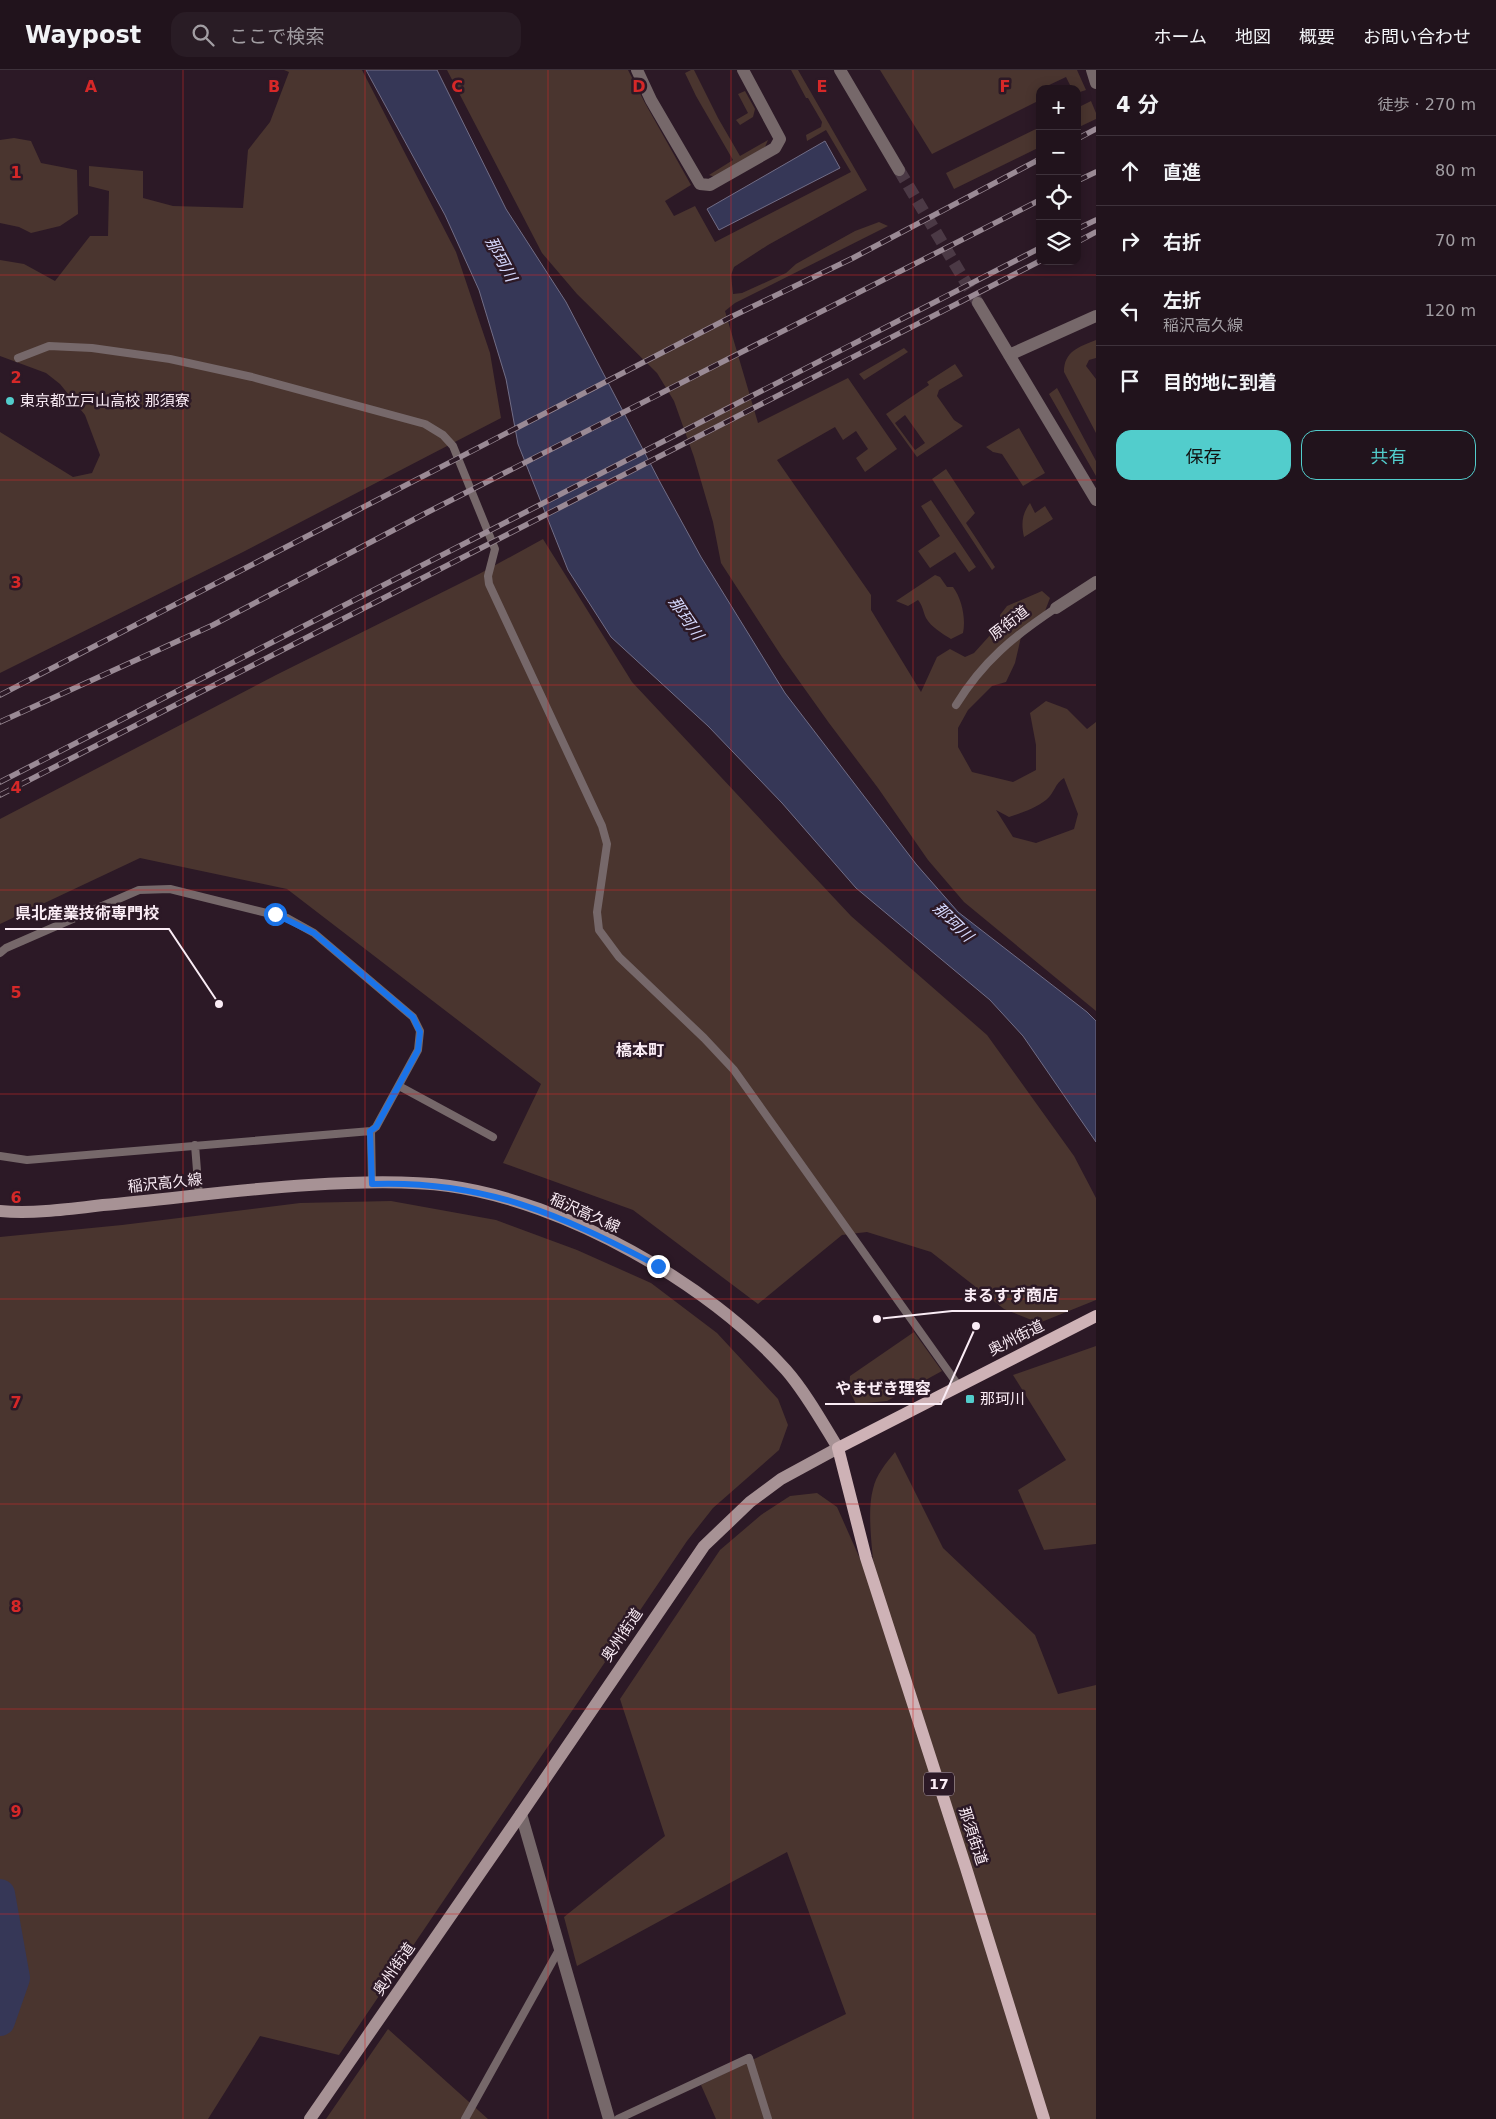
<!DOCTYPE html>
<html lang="ja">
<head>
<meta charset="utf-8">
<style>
  body { margin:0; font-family:"DejaVu Sans","Noto Sans JP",sans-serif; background:#291c25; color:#f1f3f6 }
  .controls { position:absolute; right:15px; top:15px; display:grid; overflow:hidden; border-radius:10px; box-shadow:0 2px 12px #0003 }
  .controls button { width:45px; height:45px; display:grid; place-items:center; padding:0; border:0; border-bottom:1px solid #3e323b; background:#21131c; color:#f1f3f6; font:25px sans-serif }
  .stop { position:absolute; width:15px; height:15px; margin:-11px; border:4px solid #1a73e8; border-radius:50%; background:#fff }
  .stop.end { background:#1a73e8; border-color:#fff; box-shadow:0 1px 5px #0008 }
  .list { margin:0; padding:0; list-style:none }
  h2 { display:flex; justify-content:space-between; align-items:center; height:65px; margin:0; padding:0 20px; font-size:21px }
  h2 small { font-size:16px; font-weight:400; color:#a29ea3 }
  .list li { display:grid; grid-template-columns:32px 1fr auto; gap:15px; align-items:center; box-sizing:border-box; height:70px; padding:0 20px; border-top:1px solid #3e323b }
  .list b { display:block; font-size:19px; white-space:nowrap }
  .list p { margin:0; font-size:16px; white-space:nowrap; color:#a29ea3 }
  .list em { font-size:16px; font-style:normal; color:#a29ea3 }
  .actions { display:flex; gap:10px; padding:15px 20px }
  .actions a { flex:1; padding:11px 0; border:1px solid #52cdcc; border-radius:15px; text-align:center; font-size:18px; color:#52cdcc }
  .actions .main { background:#52cdcc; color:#111 }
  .icon { flex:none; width:28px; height:28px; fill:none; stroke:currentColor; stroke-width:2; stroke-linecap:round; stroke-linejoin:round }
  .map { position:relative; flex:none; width:1096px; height:2049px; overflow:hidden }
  header { display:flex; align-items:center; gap:30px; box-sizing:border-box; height:70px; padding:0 25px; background:#21131c; border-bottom:1px solid #3e323b }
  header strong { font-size:24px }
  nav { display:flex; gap:28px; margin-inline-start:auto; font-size:18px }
  .search { width:350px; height:45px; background:#291c25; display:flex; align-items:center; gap:12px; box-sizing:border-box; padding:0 18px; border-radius:15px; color:#a29ea3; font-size:19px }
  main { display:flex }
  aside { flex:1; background:#21131c }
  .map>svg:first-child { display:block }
</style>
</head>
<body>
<header>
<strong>Waypost</strong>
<div class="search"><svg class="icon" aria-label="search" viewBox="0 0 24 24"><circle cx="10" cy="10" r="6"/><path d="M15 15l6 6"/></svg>ここで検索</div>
<nav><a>ホーム</a><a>地図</a><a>概要</a><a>お問い合わせ</a></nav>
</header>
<main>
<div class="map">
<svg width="1096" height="2049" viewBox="0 0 1096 2049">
  <rect width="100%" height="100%" fill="#2c1926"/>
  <path fill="#4a352f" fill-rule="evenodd" d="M284 0H362L456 182 490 283 501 348 243 482 0 603V362L73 407 92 403 100 385 85 345 60 314 46 303 0 286V190L24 194 55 211 90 166H108L109 121 89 116V96L143 101V128L173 136 243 138 248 80 270 52 289 2Z
    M447 0H628L645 33 691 115 665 131 674 146 695 136 715 172 851 102 826 60 807 71 806 65 821 57 822 52 808 28H806L791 0H798L867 120 768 175 734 197 731 205 733 224 742 223 786 203 796 194 819 181 855 161 879 152 888 156 735 233 725 241 758 353 848 308 897 379 865 402 856 388 868 379 856 361 843 370 835 357 777 390 871 525V540L921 622 937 587 950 579 965 587 974 583 1001 553 1000 545 1007 536 1042 521 1050 528 1045 541 1033 557 1021 567 1015 593 1006 612 992 616 968 640 958 658V677L972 702 1013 712 1036 700V675L1030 643 1046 631 1067 639 1087 659 1096 652V941L964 832 928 790 878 718 829 653 782 587 721 493 713 452 694 387 674 331 657 303 577 224 542 183ZM1064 708 1078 744 1074 759 1036 773 1013 767 996 740 1009 747C1021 743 1036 738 1046 730 1054 724 1055 713 1064 708Z
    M691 0H694L718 48 740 86 768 70 765 77 715 107 709 105 733 90 696 26 685 3Z
    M880 0H1077L1086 20 1077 23V19H1072L1066 7 1047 16V19H1040V30L932 84Z
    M745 21 755 39 753 47 740 55 736 50 748 43 738 24Z
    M1091 31 1096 43V49L1077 58V38Z
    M1040 57V77L954 119 946 103Z
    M14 68 31 71 41 93 77 100 78 144 60 156 31 163 19 157 0 153V70Z
    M1096 270V288L1089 290 1086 296 1096 309V363L1064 302C1064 281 1079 277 1096 270Z
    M904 278 908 282 864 310 859 304Z
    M955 294 963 306 939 320 937 326 954 350 963 356 917 387 886 344 929 315 927 312ZM905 345 925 373 915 380 895 353Z
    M1057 318 1096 391V406L1049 324Z
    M1019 358 1045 403 1023 416 1002 384 993 382 986 377Z
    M946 399 975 443 966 453 995 497 992 500 932 409Z
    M931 430 976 497 969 502 955 482 930 498 918 481 940 466 921 436Z
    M1030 433 1035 443 1045 436 1053 449 1024 467C1021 453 1022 444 1030 433Z
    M543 469 632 612 851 846 987 965 1074 1086 1096 1128V1230L1039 1253 1004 1239 931 1182 867 1162 842 1165 758 1234 633 1140 503 1093 541 1014 287 819 140 788 0 854V749L276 605 479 504Z
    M935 505 940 507 947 517H953C962 529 966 549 963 563L951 569C943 564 931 557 926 548 923 542 923 536 918 530L908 536 896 531Z
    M391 1131 496 1150 577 1180 651 1213 717 1263 778 1329 788 1355 779 1380 713 1438 687 1471 339 1985 260 1966 208 2049H0V1167L122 1155 300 1133Z
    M914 1262 942 1301 887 1331 856 1334 849 1320 850 1306Z
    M1096 1276V1474L1044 1480 1018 1420 1066 1390 1013 1305Z
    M895 1382 943 1478 1035 1565 1058 1624 1096 1615V2049H716L701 2015 846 1944 787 1782 577 1896 564 1847 665 1766 620 1629 720 1480 761 1445 790 1426 817 1423 837 1437 865 1500 874 1499C872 1477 867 1440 873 1419 876 1405 886 1393 895 1382Z
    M388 1959 488 2049H326Z"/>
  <path fill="#363757" stroke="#716d86" d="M366 0H437L506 139 566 232 661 414 701 487 785 623 916 794 958 842 1087 942 1096 951V1072L1023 966 990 930 856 818 782 733 708 656 611 567 568 500 518 374 506 309 479 220 445 145Z
    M825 71 840 98 719 160 707 139Z"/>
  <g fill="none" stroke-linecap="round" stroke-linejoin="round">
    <path stroke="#363757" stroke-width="30" d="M0 1824 15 1908 0 1951"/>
    <path stroke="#4b3945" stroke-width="12" stroke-dasharray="12 6" stroke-linecap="butt" d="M899 100 978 233"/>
    <path stroke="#76686a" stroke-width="8" d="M18 288 49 276 92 278 170 289 252 307 425 354 443 365 453 376 495 479 488 506 489 514 602 756 607 774 597 842 599 860 619 887 704 968 734 1000 958 1315
      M956 635C983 591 1014 566 1056 538
      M0 883 6 878 139 820 170 819 287 848 314 863 413 947 420 961 418 980 376 1057 371 1061 27 1090 0 1086
      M399 1016 493 1067
      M371 1061 372 1114
      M195 1075 199 1126
      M465 2049 560 1878
      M618 2049 749 1988 768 2049"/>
    <path stroke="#76686a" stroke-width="12" d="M637 0 651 30 700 114 710 115 775 78 780 69 743 0
      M1056 538 1096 512
      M521 1744 609 2049"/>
    <path stroke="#76686a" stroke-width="12" d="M840 0 899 100
      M1092 0 1096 13
      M978 233 1096 430
      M1009 285 1096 246"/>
    <path stroke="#a79295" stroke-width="12" d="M0 1141C34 1144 69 1139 103 1135 171 1129 240 1119 309 1115 354 1112 404 1110 449 1116 565 1132 708 1213 786 1300 806 1323 822 1352 838 1378L781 1409 750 1432 704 1476 521 1744 310 2049"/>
    <path stroke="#ceb2b6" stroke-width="12" d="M1044 2049 966 1798 866 1488 838 1378 1096 1246"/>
    <g stroke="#9a8a95" stroke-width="5.5">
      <path id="rail" d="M1077 69 1096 59
        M1077 111 1096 102
        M1077 159 1096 150
        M1077 172 1096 162
        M0 625 731 247 853 188 1040 89
        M0 652 213 555 428 442 1040 130
        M0 712 1040 178
        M0 725 1040 191"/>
    </g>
    <use href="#rail" stroke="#2c1926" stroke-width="4" stroke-dasharray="11" stroke-linecap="butt"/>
  </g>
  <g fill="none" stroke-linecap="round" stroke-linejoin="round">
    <path stroke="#1a73e8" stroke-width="6" d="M275 844 314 863 413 947 420 962 418 980 376 1057 370 1061 372 1114C485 1110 561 1145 658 1196"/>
  </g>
  <path fill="none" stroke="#d62828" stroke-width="1" stroke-opacity="0.55" d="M183 0V2049M365 0V2049M548 0V2049M731 0V2049M913 0V2049M0 205H1096M0 410H1096M0 615H1096M0 820H1096M0 1024H1096M0 1229H1096M0 1434H1096M0 1639H1096M0 1844H1096"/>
  <g fill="#52cdcc" stroke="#2c1926" stroke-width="2">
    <circle cx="10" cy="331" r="5"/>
    <rect x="965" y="1324" width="10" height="10" rx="2.5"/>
  </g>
  <g text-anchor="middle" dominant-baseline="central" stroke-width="5" stroke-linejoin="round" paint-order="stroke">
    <rect fill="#2c1926" stroke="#bcadb7" stroke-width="1" x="924" y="1702.5" width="30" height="23" rx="4"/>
    <g font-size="14" font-weight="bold" fill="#faecf5">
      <text x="939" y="1714">17</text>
    </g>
    <g font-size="15" fill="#faecf5" stroke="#2c1926" text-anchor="start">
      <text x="20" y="331">東京都立戸山高校 那須寮</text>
      <text x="980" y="1329">那珂川</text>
    </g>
    <g font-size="15" fill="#faecf5" stroke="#2c1926">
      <text transform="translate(1009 553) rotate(-38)">原街道</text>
      <text transform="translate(165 1113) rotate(-6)">稲沢高久線</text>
      <text transform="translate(585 1143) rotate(24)">稲沢高久線</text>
      <text transform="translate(1016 1268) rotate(-27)">奥州街道</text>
      <text transform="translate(622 1565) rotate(-56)">奥州街道</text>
      <text transform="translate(973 1766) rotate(72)">那須街道</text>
      <text transform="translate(394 1899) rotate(-55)">奥州街道</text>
    </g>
    <g font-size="16" font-style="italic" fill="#d5d8fd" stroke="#2c1926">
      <text transform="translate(501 189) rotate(62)">那珂川</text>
      <text transform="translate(686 548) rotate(56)">那珂川</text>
      <text transform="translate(953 852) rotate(44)">那珂川</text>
    </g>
    <g font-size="16" font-weight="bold" fill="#faecf5" stroke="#2c1926">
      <text x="640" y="980">橋本町</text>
    </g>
  </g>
  <g font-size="16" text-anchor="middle" font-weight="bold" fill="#d62828" stroke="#2c1926" stroke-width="5" stroke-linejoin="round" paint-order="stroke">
    <text x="91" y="22">A</text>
    <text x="274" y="22">B</text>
    <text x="457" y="22">C</text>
    <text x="639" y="22">D</text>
    <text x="822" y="22">E</text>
    <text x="1005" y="22">F</text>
    <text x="16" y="108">1</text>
    <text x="16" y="313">2</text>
    <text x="16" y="518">3</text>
    <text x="16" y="723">4</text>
    <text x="16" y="928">5</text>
    <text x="16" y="1133">6</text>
    <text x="16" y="1338">7</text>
    <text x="16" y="1542">8</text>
    <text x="16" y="1747">9</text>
  </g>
  <path fill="none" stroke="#faecf5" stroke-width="2" d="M219 934L169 859H5M877 1249L952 1241H1068M976 1256L941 1334H825"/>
  <g fill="#faecf5" stroke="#2c1926" stroke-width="2">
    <circle cx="219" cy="934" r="5"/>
    <circle cx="877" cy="1249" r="5"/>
    <circle cx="976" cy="1256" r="5"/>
  </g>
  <g font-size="16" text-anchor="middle" font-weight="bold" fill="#faecf5" stroke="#2c1926" stroke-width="5" stroke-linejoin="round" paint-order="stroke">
    <text x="87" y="849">県北産業技術専門校</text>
    <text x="1010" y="1231">まるすず商店</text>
    <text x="883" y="1324">やまぜき理容</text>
  </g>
</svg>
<div class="controls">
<button>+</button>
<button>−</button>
<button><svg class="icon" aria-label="locate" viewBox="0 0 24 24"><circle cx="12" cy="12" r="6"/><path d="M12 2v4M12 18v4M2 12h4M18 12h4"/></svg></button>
<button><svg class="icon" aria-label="layers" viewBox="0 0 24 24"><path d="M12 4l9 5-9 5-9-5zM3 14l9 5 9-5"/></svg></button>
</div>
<div class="stop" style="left:275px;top:844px"></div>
<div class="stop end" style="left:658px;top:1196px"></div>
</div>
<aside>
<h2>4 分<small>徒歩 · 270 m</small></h2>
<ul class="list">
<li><svg class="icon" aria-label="ahead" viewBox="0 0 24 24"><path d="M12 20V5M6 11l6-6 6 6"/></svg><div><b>直進</b></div><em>80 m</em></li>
<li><svg class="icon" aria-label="right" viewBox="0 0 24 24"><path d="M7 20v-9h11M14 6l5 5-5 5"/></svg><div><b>右折</b></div><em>70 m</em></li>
<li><svg class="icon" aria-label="left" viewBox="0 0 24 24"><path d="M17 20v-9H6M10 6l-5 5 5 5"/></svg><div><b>左折</b><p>稲沢高久線</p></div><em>120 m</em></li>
<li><svg class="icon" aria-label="arrive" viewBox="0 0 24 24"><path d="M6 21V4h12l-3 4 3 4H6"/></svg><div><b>目的地に到着</b></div></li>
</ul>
<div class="actions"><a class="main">保存</a><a>共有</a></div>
</aside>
</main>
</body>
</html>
